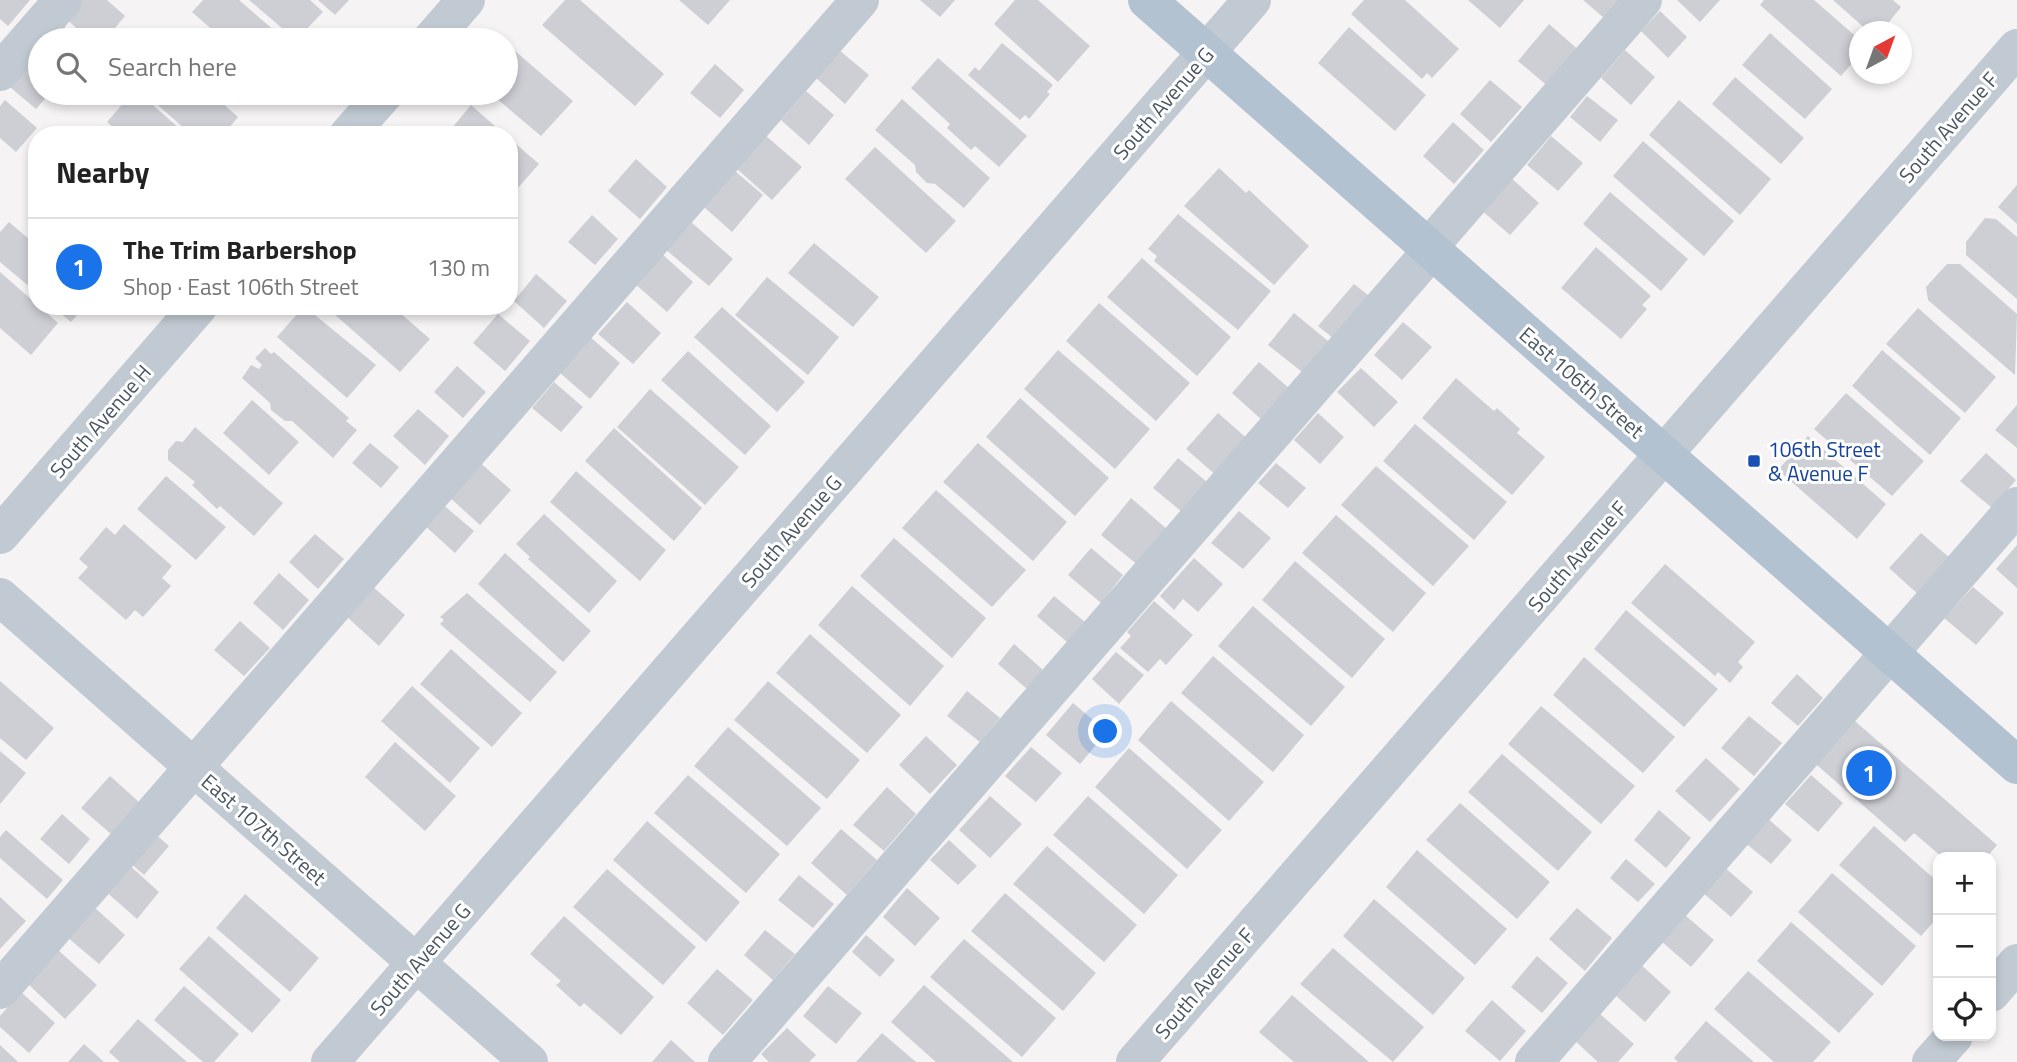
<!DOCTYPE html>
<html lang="en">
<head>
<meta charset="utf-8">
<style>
  body { margin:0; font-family:"Titillium Web",sans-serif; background:#f6f6f6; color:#222 }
  .controls { position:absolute; right:21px; bottom:21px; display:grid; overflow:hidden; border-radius:14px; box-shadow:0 4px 10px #0003 }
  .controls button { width:63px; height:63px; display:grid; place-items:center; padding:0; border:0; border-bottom:2px solid #e0e0e0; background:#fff; color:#222; font:35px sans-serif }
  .compass { position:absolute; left:1849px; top:21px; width:63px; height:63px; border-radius:50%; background:#fff; box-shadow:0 4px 10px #0003; rotate:41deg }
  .you { position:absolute; left:1106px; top:732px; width:24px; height:24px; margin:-18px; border:5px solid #fff; border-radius:50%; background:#1a73e8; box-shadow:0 0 0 10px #1a73e833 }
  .badge { display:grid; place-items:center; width:46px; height:46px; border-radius:50%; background:#1a73e8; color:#fff; font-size:23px; font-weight:700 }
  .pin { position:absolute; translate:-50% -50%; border:4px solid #fff; box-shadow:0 2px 7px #0006 }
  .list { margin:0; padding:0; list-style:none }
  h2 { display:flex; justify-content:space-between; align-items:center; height:91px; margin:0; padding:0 28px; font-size:30px }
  h2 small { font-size:23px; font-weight:400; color:#767676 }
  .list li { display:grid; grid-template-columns:46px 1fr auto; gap:21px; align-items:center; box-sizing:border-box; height:98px; padding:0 28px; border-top:2px solid #e0e0e0 }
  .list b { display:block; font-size:26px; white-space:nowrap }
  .list p { margin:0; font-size:23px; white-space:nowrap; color:#767676 }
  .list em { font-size:23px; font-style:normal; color:#767676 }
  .icon { flex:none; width:38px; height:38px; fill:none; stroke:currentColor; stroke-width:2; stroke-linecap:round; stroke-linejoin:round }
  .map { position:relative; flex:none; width:2017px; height:1062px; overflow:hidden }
  .search { position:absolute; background:#fff; box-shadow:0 4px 10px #0003; left:28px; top:28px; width:490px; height:77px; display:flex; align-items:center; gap:18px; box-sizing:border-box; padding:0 24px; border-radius:38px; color:#767676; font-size:26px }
  .panel { position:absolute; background:#fff; box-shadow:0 4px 10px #0003; left:28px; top:126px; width:490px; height:189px; border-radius:28px }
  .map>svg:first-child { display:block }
</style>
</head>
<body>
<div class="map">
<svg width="2017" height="1062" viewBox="0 0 2017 1062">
  <rect width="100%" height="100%" fill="#f5f3f3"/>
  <path fill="#cdcfd5" d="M0 0H30L8 26 0 19Z
    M78 0H107L125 16 105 40H90L64 17Z
    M203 0H239L285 40H224L192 12Z
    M249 0H310L323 12 296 40Z
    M318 0H349L335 15Z
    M565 0H580L664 74 635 106 542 25Z
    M679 0H730L708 25Z
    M920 0H955L940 17Z
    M1015 0H1038L1090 46 1058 82 994 24Z
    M1364 0H1405L1459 49 1432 78 1427 73 1422 79 1351 14Z
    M1468 0H1524L1500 28Z
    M1583 0H1620L1604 18Z
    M1677 0H1720L1700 22Z
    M1764 0H1814L1860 40V54L1841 76 1760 5Z
    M1833 0H1893L1901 7 1881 32H1869Z
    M1660 11 1687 37 1668 58 1641 31Z
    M60 23 80 40H45Z
    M1549 24 1581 52 1550 88 1518 61Z
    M1349 27 1426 95 1395 131 1318 63Z
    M1770 33 1832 89 1805 119 1742 65Z
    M1002 43 1053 85 1047 92 1050 94 1029 119 1025 115 1020 120 968 75 975 67 979 71Z
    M839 50 869 75 845 104 815 77Z
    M1625 50 1655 77 1631 105 1601 78Z
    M515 51 573 101 541 136 490 93H506V61Z
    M29 55 40 66V93H50L36 109 4 82Z
    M938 58 1027 136 999 167 975 146 971 150 947 128 950 124 911 88Z
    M715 64 744 90 720 118 690 93Z
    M1735 77 1804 138 1781 164 1712 104Z
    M1490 80 1522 107 1491 142 1460 114Z
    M806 91 834 115 809 145 781 120Z
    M132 93H139L187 135H122L107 122Z
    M144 93H211L238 117 223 135H192Z
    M1587 96 1618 120 1600 142 1570 117Z
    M902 99 990 178 964 208 935 184 927 183 916 172 915 165 875 130Z
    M5 100 37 128 16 152 0 138V106Z
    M1679 100 1771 179 1740 215 1649 135Z
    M471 105 505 135H446Z
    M1453 122 1484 150 1454 184 1423 156Z
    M765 135 802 167 772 200 737 169Z
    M1551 136 1583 163 1558 191 1527 165Z
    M509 138 539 164 509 198Z
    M1643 141 1734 221 1704 256 1613 176Z
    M875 147 956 221 926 253 845 179Z
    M636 159 667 187 640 219 608 191Z
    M1219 168 1246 193 1249 190 1309 246 1274 285 1184 206Z
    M735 171 763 195 732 232 704 207Z
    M1510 177 1539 203 1510 235 1480 209Z
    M2017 185V224L1998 207Z
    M1610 192 1688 259 1661 291 1583 224Z
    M1178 214 1271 291 1238 330 1154 261 1157 256 1148 249Z
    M592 215 618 239 595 265 568 242Z
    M1985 218 1996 219 2017 237V299L1966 255V242Z
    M690 221 733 259 709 286 665 249Z
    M9 222 37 246V293L0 262V232Z
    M814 243 879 297 853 327 788 273Z
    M1596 247 1651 296 1642 305 1647 309 1621 339 1561 288Z
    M661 253 693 282 667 312 634 283Z
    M1142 258 1231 337 1197 376 1107 297Z
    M1947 264H1960L2017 314 2015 375 1928 300 1926 287Z
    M0 272 58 323 31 355 0 328Z
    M536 274 567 301 544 328 514 301Z
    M767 277 839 337 808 375 735 315Z
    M1354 284 1373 299 1338 342 1318 326Z
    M627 302 661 333 633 364 598 334Z
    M1099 303 1190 383 1156 421 1066 341Z
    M52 306H85L71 322Z
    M304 306 376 365 347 398 277 337Z
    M325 306H392L430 339 400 372Z
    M722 307 805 382 777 412 694 337Z
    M1918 308 1996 377 1965 413 1886 344Z
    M1294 313 1328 341 1302 372 1268 345Z
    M498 314 530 341 505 371 473 343Z
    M1403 322 1432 347 1402 380 1374 355Z
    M589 336 620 363 590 399 559 372Z
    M265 348 271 354 274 352 349 418 346 421 357 430 333 458 292 421H285L271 410 270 403 242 378 251 365 259 369 262 365 255 358Z
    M1058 350 1150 429 1115 469 1024 389Z
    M1882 350 1961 418 1930 455 1852 386Z
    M688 351 771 426 745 455 661 380Z
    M1259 362 1290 389 1262 420 1232 393Z
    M457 366 486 392 463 418 434 392Z
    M1361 368 1398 402 1374 427 1337 392Z
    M1456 378 1494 411 1497 408 1520 429 1517 433 1545 457 1512 495 1422 418Z
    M554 382 583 407 561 432 532 408Z
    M650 389 739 467 705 505 617 427Z
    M1846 393 1924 461 1892 496 1814 429Z
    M1020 398 1109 478 1075 516 986 437Z
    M252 400 299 442 269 475 223 433Z
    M2017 405V448L1995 430Z
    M418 409 449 436 425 465 393 436Z
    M1218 413 1250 441 1218 477 1186 449Z
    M1318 413 1344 437 1320 464 1294 440Z
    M1415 424 1507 502 1474 540 1383 461Z
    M195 427 283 503 254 536 220 506 217 509 192 485 195 482 168 460V450L176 441 183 442Z
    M614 428 702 508 674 541 585 461Z
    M1808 436 1886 504 1857 539 1778 470Z
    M370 443 399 467 381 488 352 463Z
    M978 443 1067 522 1033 561 943 482Z
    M1986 453 2016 480 1992 508 1960 481Z
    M1178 458 1207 482 1182 512 1153 488Z
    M477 460 511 490 480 525 447 495Z
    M1276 463 1306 488 1288 508 1258 483Z
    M1376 466 1469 546 1433 586 1341 505Z
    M576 471 666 550 640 581 550 502Z
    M166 476 226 527 196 560 137 509Z
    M936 490 1026 570 992 607 902 528Z
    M1131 498 1168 530 1139 566 1101 535Z
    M441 503 474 531 455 553 423 524Z
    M1239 511 1271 538 1243 569 1211 543Z
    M544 514 617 581 589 613 528 559 530 557 516 544Z
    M1336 515 1426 593 1393 632 1302 553Z
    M124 524 172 566 162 578 171 586 143 617 135 610 126 620 78 578 88 567 79 559 106 527 115 535Z
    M1921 533 1950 558 1919 595 1889 568Z
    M315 534 344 559 318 589 289 562Z
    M894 538 986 618 952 658 860 576Z
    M2017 545V588L1996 569Z
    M1091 548 1123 575 1101 603 1068 575Z
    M505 553 591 631 563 662 478 584Z
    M1194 558 1223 584 1198 612 1183 599 1174 610 1160 596Z
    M1295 561 1385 639 1352 678 1262 600Z
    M1665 564 1755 642 1738 662 1743 667 1730 683 1718 672 1715 676 1631 603Z
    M279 573 309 600 283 630 253 603Z
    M372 586 405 615 379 646 346 616Z
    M852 586 944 666 910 706 818 625Z
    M1973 587 2004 613 1976 645 1944 618Z
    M467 593 557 672 530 702 440 624 444 620 440 617Z
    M1054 596 1085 622 1068 643 1037 616Z
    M1154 601 1193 635 1166 665 1160 659 1148 672 1120 648 1131 636 1127 632Z
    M1253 606 1345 687 1311 726 1218 646Z
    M1626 610 1718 689 1684 727 1594 649Z
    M240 621 270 648 244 676 214 650Z
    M810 634 901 715 867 753 776 673Z
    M1014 644 1043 670 1027 689 998 664Z
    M451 649 522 713 492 747 420 684Z
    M1116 652 1144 675 1119 704 1092 679Z
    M1213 656 1304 735 1273 772 1181 693Z
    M1584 657 1675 737 1643 773 1553 695Z
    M1797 674 1823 698 1798 726 1771 703Z
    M0 681 54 728 26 760 0 738Z
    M768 681 860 760 827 799 734 720Z
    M412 686 480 748 450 783 381 721Z
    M967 691 1000 718 980 742 947 716Z
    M1171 701 1264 782 1229 821 1138 740Z
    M1073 703 1107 732 1080 764 1046 735Z
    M1541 706 1635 786 1601 824 1508 744Z
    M1848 715 1997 845 1987 857H1942L1914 833 1905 842 1810 759Z
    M1749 716 1782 743 1754 776 1721 748Z
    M728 727 821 808 787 846 694 766Z
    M926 736 957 765 930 794 899 765Z
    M395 742 456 796 425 831 365 777Z
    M1031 747 1062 773 1036 802 1005 776Z
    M1129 748 1222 830 1187 869 1095 787Z
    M0 751 26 773 0 804Z
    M1502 754 1592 832 1558 871 1468 792Z
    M1706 758 1740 789 1710 822 1675 791Z
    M688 775 780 854 746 893 654 813Z
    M1811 775 1843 803 1818 832 1785 804Z
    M110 776 139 802 111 834 81 808Z
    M887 787 916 814 884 851 853 825Z
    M990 796 1022 824 990 858 959 830Z
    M1088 796 1178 875 1144 914 1053 835Z
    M1460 803 1550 882 1517 919 1426 840Z
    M1659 810 1691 838 1666 868 1634 840Z
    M62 814 90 839 69 864 40 839Z
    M1765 816 1792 840 1771 864 1743 841Z
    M647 821 740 902 706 942 613 860Z
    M1874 826 1938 882V917L1921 936 1839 865Z
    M841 829 877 860 847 895 811 863Z
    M6 830 63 880 47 899 0 858V837Z
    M153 832 169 846 144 875 128 861Z
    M949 840 977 866 958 885 930 860Z
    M1047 846 1137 925 1104 962 1013 884Z
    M1417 850 1507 929 1475 965 1386 887Z
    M1626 859 1655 884 1638 902 1610 878Z
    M127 863 159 892 137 919 104 890Z
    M1724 867 1753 892 1731 917 1702 892Z
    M607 869 696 947 663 985 573 907Z
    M1832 873 1916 946 1882 986 1798 912Z
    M799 875 834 904 813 928 778 900Z
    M907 888 940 918 915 946 883 917Z
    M1005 893 1096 973 1063 1011 971 931Z
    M245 894 319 958 290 992 216 928Z
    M0 897 26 921 0 949Z
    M1374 899 1465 978 1433 1015 1343 936Z
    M93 906 125 935 99 964 67 937Z
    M1577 908 1612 938 1585 971 1549 939Z
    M1685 915 1714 940 1691 967 1662 942Z
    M564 916 654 997 621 1035 584 1003 580 1007 556 985 561 981 530 954Z
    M1791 922 1874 994 1839 1033 1757 961Z
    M765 930 795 954 773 980 744 955Z
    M866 935 895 960 880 977 852 952Z
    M209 936 281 1000 252 1033 179 969Z
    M964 939 1056 1018 1022 1057 930 977Z
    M1333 948 1424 1027 1393 1062 1300 984Z
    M58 950 97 985 65 1019 27 983Z
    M1537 956 1568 983 1542 1013 1511 987Z
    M1639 963 1671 992 1645 1022 1614 994Z
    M717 969 753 1000 723 1035 687 1003Z
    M1748 971 1831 1042 1813 1062H1774L1714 1009Z
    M924 985 1013 1062H936L891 1022Z
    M184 986 239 1034 214 1062H203L154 1020Z
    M828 986 862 1013 836 1044 803 1016Z
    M21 992 55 1023 29 1053 0 1027V1016Z
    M1292 995 1369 1062H1294L1259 1032Z
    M1492 1000 1526 1031 1500 1061 1465 1031Z
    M1599 1013 1634 1044 1618 1062H1598L1574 1040Z
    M138 1019 187 1062H120L109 1052Z
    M1706 1021 1754 1062H1678L1674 1058Z
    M787 1028 816 1055 809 1062H769L761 1054Z
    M882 1033 916 1062H856Z
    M671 1040 695 1062H652Z
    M84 1044 104 1062H68Z
    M0 1045 18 1062H0Z"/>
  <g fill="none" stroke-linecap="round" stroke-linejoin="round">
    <path stroke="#c1cad2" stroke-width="38" d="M431 40 466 0
      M0 72 63 0
      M348 135 385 93
      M1429 247 1643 0
      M0 535 199 306
      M0 597 529 1062
      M0 990 860 0
      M1991 993 2017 963
      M330 1062 1252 0
      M727 1062 1432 250
      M1135 1062 2017 48
      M1534 1062 2017 506
      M1931 1062 1954 1036"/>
    <path stroke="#b3c2d1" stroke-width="38" d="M1147 0 2017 765"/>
  </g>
  <rect fill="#1a4fb4" stroke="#fff" stroke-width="2.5" x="1747" y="454" width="14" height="14" rx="3.5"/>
  <g text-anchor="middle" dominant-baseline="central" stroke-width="6" stroke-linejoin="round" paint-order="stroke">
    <g font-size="21" fill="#4a5661" stroke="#fff">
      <text transform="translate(1163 103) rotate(-49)">South Avenue G</text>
      <text transform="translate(1948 127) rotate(-49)">South Avenue F</text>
      <text transform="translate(1582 382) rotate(41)">East 106th Street</text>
      <text transform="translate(100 421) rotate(-49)">South Avenue H</text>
      <text transform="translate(791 531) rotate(-49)">South Avenue G</text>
      <text transform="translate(1577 556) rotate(-49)">South Avenue F</text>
      <text transform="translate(264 829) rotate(41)">East 107th Street</text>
      <text transform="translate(420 959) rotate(-49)">South Avenue G</text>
      <text transform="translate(1204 983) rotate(-49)">South Avenue F</text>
    </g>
    <g font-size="21" fill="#164399" stroke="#fff" text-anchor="start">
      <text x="1768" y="449">106th Street<tspan x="1768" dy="24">&amp; Avenue F</tspan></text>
    </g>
  </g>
</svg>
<div class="controls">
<button>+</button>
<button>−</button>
<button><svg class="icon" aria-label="locate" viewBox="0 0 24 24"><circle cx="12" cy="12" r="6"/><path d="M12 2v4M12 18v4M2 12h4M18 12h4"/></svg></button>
</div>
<svg class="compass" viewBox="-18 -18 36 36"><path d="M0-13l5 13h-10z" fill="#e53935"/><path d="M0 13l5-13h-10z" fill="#767676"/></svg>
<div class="you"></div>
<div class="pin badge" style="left:1869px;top:773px">1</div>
<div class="search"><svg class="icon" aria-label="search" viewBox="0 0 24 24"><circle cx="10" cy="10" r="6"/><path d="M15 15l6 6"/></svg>Search here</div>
<section class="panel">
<h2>Nearby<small></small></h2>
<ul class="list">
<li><span class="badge">1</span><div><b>The Trim Barbershop</b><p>Shop · East 106th Street</p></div><em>130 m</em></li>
</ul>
</section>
</div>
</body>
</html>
